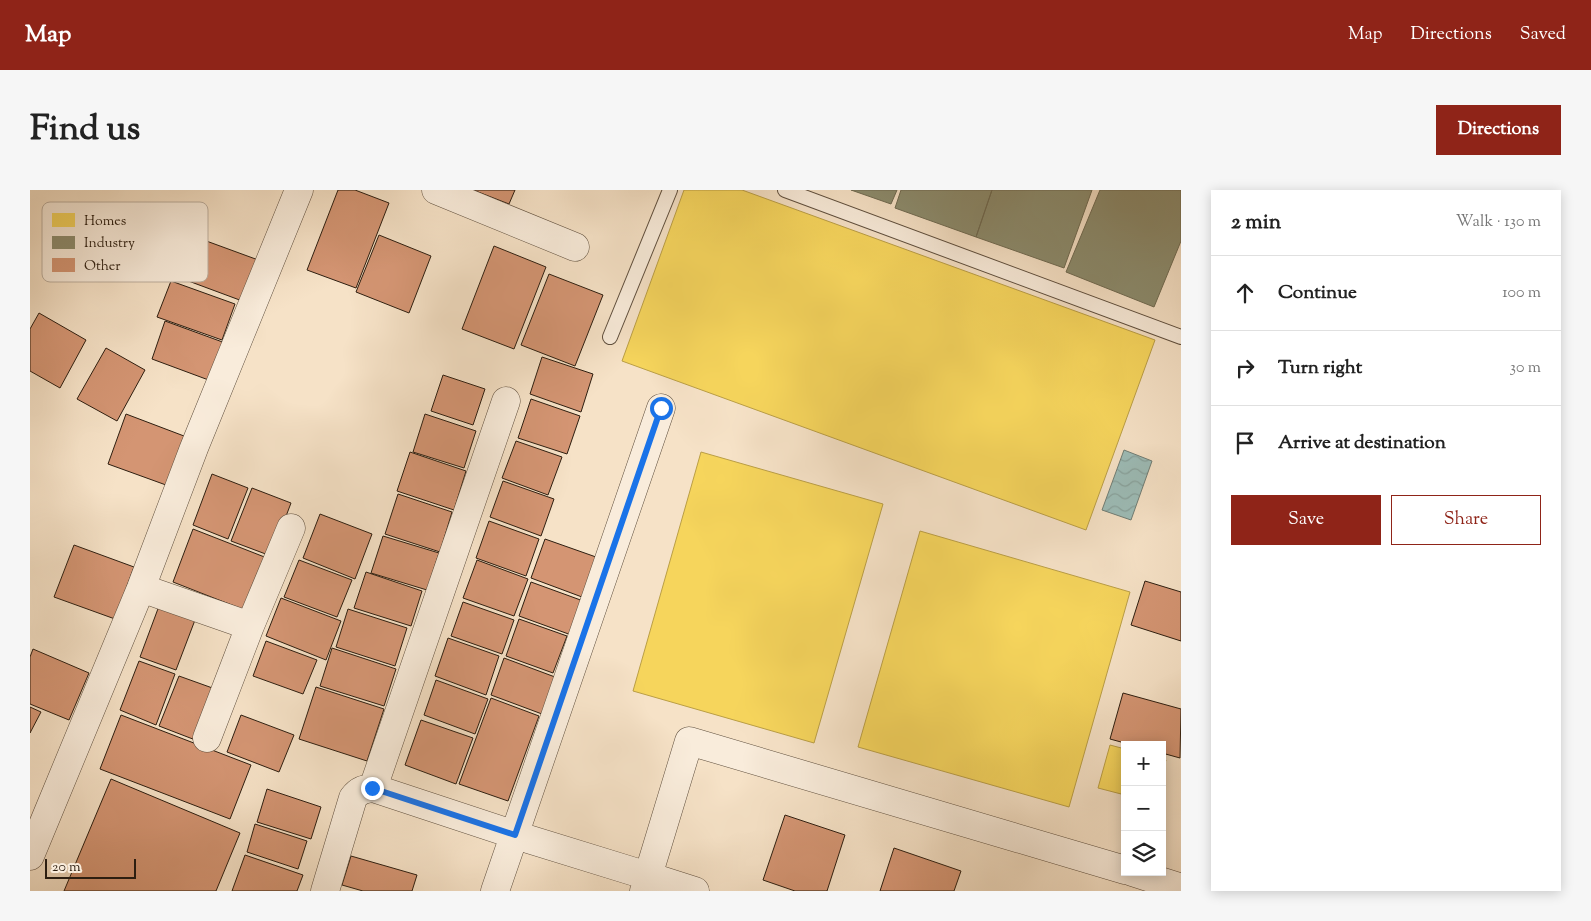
<!DOCTYPE html>
<html lang="en">
<head>
<meta charset="utf-8">
<style>
  body { margin:0; font-family:"Sorts Mill Goudy",serif; background:#f6f6f6; color:#222 }
  .controls { position:absolute; right:15px; bottom:15px; display:grid; overflow:hidden; border-radius:0px; box-shadow:0 2px 12px #0003 }
  .controls button { width:45px; height:45px; display:grid; place-items:center; padding:0; border:0; border-bottom:1px solid #e0e0e0; background:#fff; color:#222; font:25px sans-serif }
  .scale { position:absolute; left:15px; bottom:12px; width:91px; box-sizing:border-box; padding-left:5px; border:2px solid #2d1e10; border-top:0; font-size:14px; line-height:18px; white-space:nowrap; color:#2d1e10; -webkit-text-stroke:4px #f9ecdb; paint-order:stroke }
  .stop { position:absolute; width:15px; height:15px; margin:-11px; border:4px solid #1a73e8; border-radius:50%; background:#fff }
  .stop.end { background:#1a73e8; border-color:#fff; box-shadow:0 1px 5px #0008 }
  .list { margin:0; padding:0; list-style:none }
  h2 { display:flex; justify-content:space-between; align-items:center; height:65px; margin:0; padding:0 20px; font-size:21px }
  h2 small { font-size:16px; font-weight:400; color:#767676 }
  .list li { display:grid; grid-template-columns:32px 1fr auto; gap:15px; align-items:center; box-sizing:border-box; height:75px; padding:0 20px; border-top:1px solid #e0e0e0 }
  .list b { display:block; font-size:19px; white-space:nowrap }
  .list em { font-size:16px; font-style:normal; color:#767676 }
  .actions { display:flex; gap:10px; padding:15px 20px }
  .actions a { flex:1; padding:11px 0; border:1px solid #8f2418; border-radius:0px; text-align:center; font-size:18px; color:#8f2418 }
  .actions .main { background:#8f2418; color:#fff }
  .icon { flex:none; width:28px; height:28px; fill:none; stroke:currentColor; stroke-width:2; stroke-linecap:round; stroke-linejoin:round }
  .map { position:relative; flex:none; width:1151px; height:701px; overflow:hidden; border-radius:0px }
  header { display:flex; align-items:center; gap:30px; box-sizing:border-box; height:70px; padding:0 25px; background:#8f2418; color:#fff }
  header strong { font-size:24px }
  nav { display:flex; gap:28px; margin-inline-start:auto; font-size:18px }
  .intro { display:flex; align-items:center; justify-content:space-between; box-sizing:border-box; height:120px; padding:0 30px }
  h1 { margin:0; font-size:35px }
  .button { padding:12px 22px; border-radius:0px; background:#8f2418; color:#fff; font-size:18px; font-weight:700 }
  main { display:flex; gap:30px; padding:0 30px }
  aside { flex:1; background:#fff; border-radius:0px; box-shadow:0 2px 12px #0003 }
  .map>svg:first-child { display:block }
</style>
</head>
<body>
<header>
<strong>Map</strong>
<nav><a>Map</a><a>Directions</a><a>Saved</a></nav>
</header>
<div class="intro"><h1>Find us</h1><a class="button">Directions</a></div>
<main>
<div class="map">
<svg width="1151" height="701" viewBox="0 0 1151 701">
  <defs>
    <pattern id="water-waves" width="16" height="10" patternUnits="userSpaceOnUse" patternTransform="scale(1.25)"><rect width="16" height="10" fill="#9dbdb8"/><path d="M0 5q4-4 8 0t8 0" fill="none" stroke="#88a29d"/></pattern>
  </defs>
  <rect width="100%" height="100%" fill="#f6e2c7"/>
  <filter id="stains"><feTurbulence type="fractalNoise" baseFrequency=".004" numOctaves="4"/><feColorMatrix values="0 0 0 0 .2 0 0 0 0 .09 0 0 0 0 .02 0 0 0 .5 -.17"/></filter>
  <radialGradient id="worn" r=".72"><stop offset=".6" stop-color="#630" stop-opacity="0"/><stop offset="1" stop-color="#630" stop-opacity=".3"/></radialGradient>
  <path fill="url(#water-waves)" stroke="#707d75" d="M1094 260 1122 271 1101 330 1072 320Z"/>
  <path fill="#f6d55c" stroke="#ba9e45" d="M654 0H712L1125 150 1056 340 592 171Z
    M671 262 853 314 784 553 603 501Z
    M890 341 1100 402 1039 617 828 557Z
    M1080 555 1095 559V605L1068 598Z
    M1132 569 1136 570 1132 583Z"/>
  <path fill="#8c8c6e" stroke="#706b52" d="M821 0H867L861 14Z
    M871 0H962L946 47 865 18Z
    M962 0H1062L1034 78 946 47Z
    M1070 0H1151V51L1124 117 1036 82Z"/>
  <path fill="#d49573" stroke="#2d1e10" d="M308 0H325L359 13 326 98 277 80Z
    M443 0H485L479 14Z
    M160 45 231 71 215 112 145 86Z
    M349 45 401 66 379 123 326 102Z
    M464 56 516 77 484 159 432 139Z
    M519 84 573 105 545 176 491 155Z
    M141 91 205 114 192 150 127 127Z
    M9 123 56 150 30 198 0 181V139Z
    M135 131 198 154 184 192 122 169Z
    M76 158 115 180 87 231 47 209Z
    M512 167 563 184 551 222 500 204Z
    M413 185 455 199 443 235 401 221Z
    M501 209 550 226 537 264 488 248Z
    M96 224 154 246 136 295 78 274Z
    M395 224 446 241 434 278 383 262Z
    M486 251 532 267 518 305 472 288Z
    M380 262 436 281 424 320 367 301Z
    M182 284 218 298 198 349 163 335Z
    M473 291 524 309 511 346 460 327Z
    M222 298 261 313 241 366 201 351Z
    M368 304 422 322 410 362 355 344Z
    M290 324 342 344 325 389 273 368Z
    M459 331 509 349 496 386 446 368Z
    M163 339 237 368 217 421 143 392Z
    M353 346 409 363 397 400 341 383Z
    M515 349 566 367 552 407 501 388Z
    M44 355 104 377 85 429 24 407Z
    M269 370 322 390 307 427 254 407Z
    M447 370 498 389 484 426 433 408Z
    M336 382 392 401 381 436 324 418Z
    M1115 391 1151 402V451L1101 435Z
    M501 392 556 412 544 446 489 426Z
    M251 408 311 431 296 470 236 446Z
    M433 412 484 430 472 464 421 446Z
    M129 416 165 430 146 480 110 467Z
    M318 419 377 438 365 476 306 457Z
    M489 429 537 446 523 483 476 466Z
    M418 448 469 466 456 505 405 486Z
    M236 451 287 470 273 504 223 486Z
    M302 458 366 479 354 516 290 496Z
    M3 459 59 483 39 530 0 514V467Z
    M474 468 525 487 512 524 461 505Z
    M109 471 145 484 126 535 90 520Z
    M149 486 188 500 168 551 129 536Z
    M406 490 458 509 445 544 394 525Z
    M286 497 354 519 337 571 269 549Z
    M1093 503 1151 519 1150 568 1132 563V555H1102L1080 549Z
    M461 508 509 526 478 611 429 594Z
    M0 517 11 522 0 543Z
    M91 525 221 575 200 629 70 579Z
    M211 525 264 545 249 582 197 562Z
    M391 530 443 548 426 594 375 575Z
    M81 589 210 643 186 701H34Z
    M237 599 291 617 281 649 227 632Z
    M755 625 815 645 797 701H765L733 690Z
    M225 634 277 651 268 679 217 662Z
    M864 658 931 681 924 701H850Z
    M215 665 273 685 267 701H202Z
    M321 666 387 685 382 701H333L312 695Z"/>
  <g fill="none" stroke-linecap="round" stroke-linejoin="round">
    <g stroke="#5f4f3e" stroke-width="16">
      <path id="lane" d="M755 0 1151 147
        M580 147 640 0"/>
    </g>
    <g stroke="#5f4f3e" stroke-width="29">
      <path id="street" d="M406 0 545 57
        M111 398 220 436
        M177 548 220 436 261 338
        M343 598 476 211
        M0 666 111 398 164 258 269 0
        M1102 682 1146 696
        M295 701 323 608C329 600 334 599 343 598L485 645 618 686 659 551 1095 680
        M465 701 631 218
        M614 701 618 686 665 701"/>
    </g>
    <use href="#lane" stroke="#f9ecdb" stroke-width="14"/>
    <use href="#street" stroke="#f9ecdb" stroke-width="28"/>
  </g>
  <g fill="none" stroke-linecap="round" stroke-linejoin="round">
    <path stroke="#1a73e8" stroke-width="6" d="M342 598 485 645 631 218"/>
  </g>
  <rect x="12" y="12" width="166" height="80" rx="8" fill="#f9ecdb" stroke="#bcae9e" stroke-width="1"/>
  <rect x="22" y="23" width="23" height="14" fill="#f6d55c"/>
  <rect x="22" y="46" width="23" height="13" fill="#8c8c6e"/>
  <rect x="22" y="68" width="23" height="14" fill="#d49573"/>
  <g font-size="14" fill="#2d1e10">
    <text x="54" y="35">Homes</text>
    <text x="54" y="57">Industry</text>
    <text x="54" y="80">Other</text>
  </g>
  <rect width="100%" height="100%" filter="url(#stains)"/>
  <rect width="100%" height="100%" fill="url(#worn)"/>
</svg>
<div class="controls">
<button>+</button>
<button>−</button>
<button><svg class="icon" aria-label="layers" viewBox="0 0 24 24"><path d="M12 4l9 5-9 5-9-5zM3 14l9 5 9-5"/></svg></button>
</div>
<div class="scale">20 m</div>
<div class="stop" style="left:631px;top:218px"></div>
<div class="stop end" style="left:342px;top:598px"></div>
</div>
<aside>
<h2>2 min<small>Walk · 130 m</small></h2>
<ul class="list">
<li><svg class="icon" aria-label="ahead" viewBox="0 0 24 24"><path d="M12 20V5M6 11l6-6 6 6"/></svg><div><b>Continue</b></div><em>100 m</em></li>
<li><svg class="icon" aria-label="right" viewBox="0 0 24 24"><path d="M7 20v-9h11M14 6l5 5-5 5"/></svg><div><b>Turn right</b></div><em>30 m</em></li>
<li><svg class="icon" aria-label="arrive" viewBox="0 0 24 24"><path d="M6 21V4h12l-3 4 3 4H6"/></svg><div><b>Arrive at destination</b></div></li>
</ul>
<div class="actions"><a class="main">Save</a><a>Share</a></div>
</aside>
</main>
</body>
</html>
